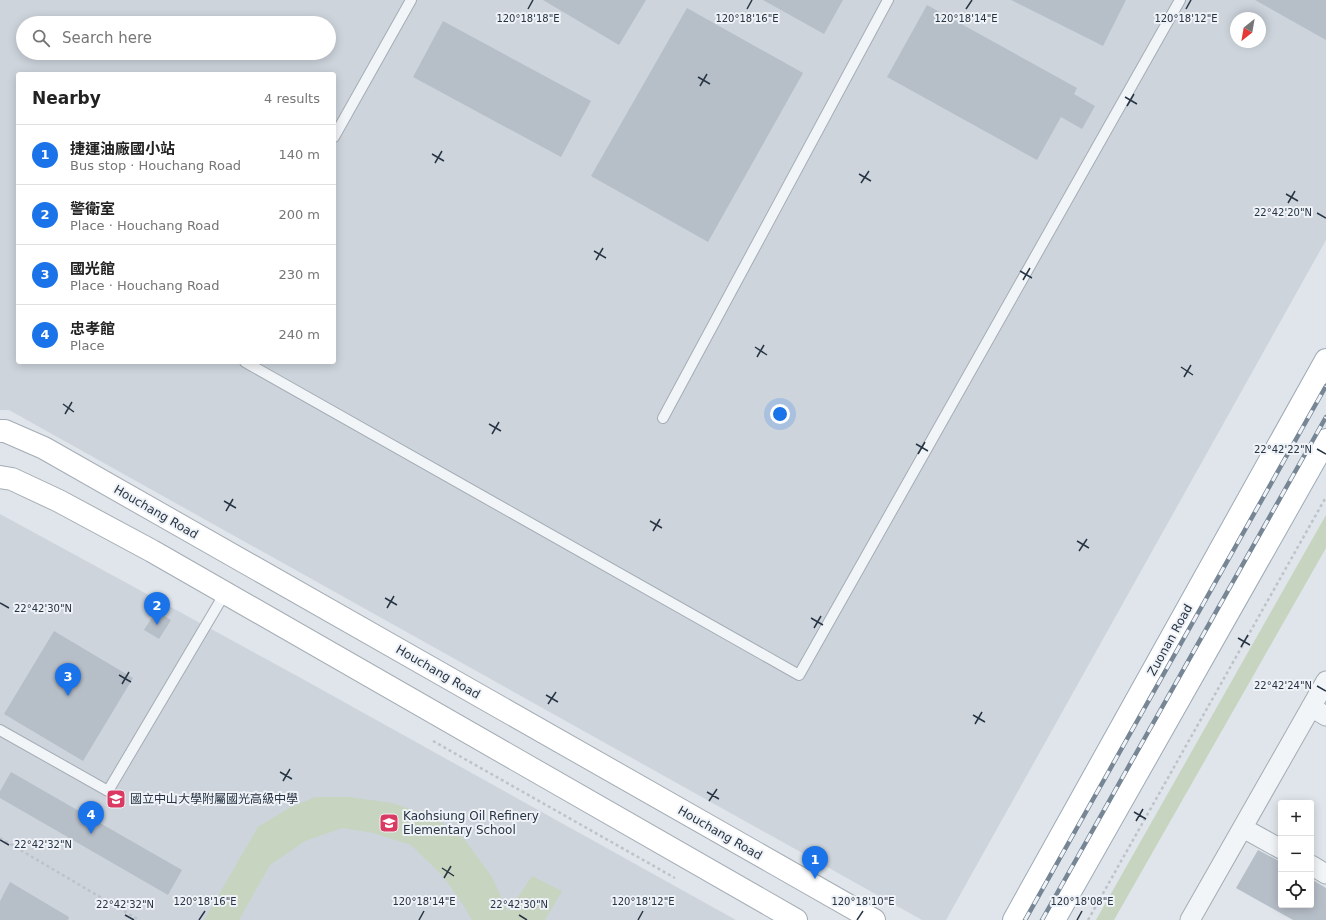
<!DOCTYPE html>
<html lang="en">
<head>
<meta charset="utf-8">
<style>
  body { margin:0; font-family:"DejaVu Sans","Noto Sans TC",sans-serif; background:#f6f6f6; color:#222 }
  .controls { position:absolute; right:12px; bottom:12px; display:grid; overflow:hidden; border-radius:4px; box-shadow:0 2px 10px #0003 }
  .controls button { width:36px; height:36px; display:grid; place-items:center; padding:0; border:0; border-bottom:1px solid #e0e0e0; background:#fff; color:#222; font:20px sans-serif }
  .compass { position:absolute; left:1230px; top:12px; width:36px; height:36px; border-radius:50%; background:#fff; box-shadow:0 2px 10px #0003; rotate:211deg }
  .you { position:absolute; left:780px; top:414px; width:14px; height:14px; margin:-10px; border:3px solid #fff; border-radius:50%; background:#1a73e8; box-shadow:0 0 0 6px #1a73e833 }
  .badge { display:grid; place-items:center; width:26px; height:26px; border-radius:50%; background:#1a73e8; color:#fff; font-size:13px; font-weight:700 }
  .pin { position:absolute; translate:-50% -33px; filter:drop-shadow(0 1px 2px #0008) }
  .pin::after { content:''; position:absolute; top:21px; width:14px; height:12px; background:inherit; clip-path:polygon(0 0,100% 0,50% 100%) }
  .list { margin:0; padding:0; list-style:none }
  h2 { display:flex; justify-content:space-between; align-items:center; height:52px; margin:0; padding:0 16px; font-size:17px }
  h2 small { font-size:13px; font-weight:400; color:#767676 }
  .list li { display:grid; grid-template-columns:26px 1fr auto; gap:12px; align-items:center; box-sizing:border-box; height:60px; padding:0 16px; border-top:1px solid #e0e0e0 }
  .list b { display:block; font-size:15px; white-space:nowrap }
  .list p { margin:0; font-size:13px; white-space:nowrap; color:#767676 }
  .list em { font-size:13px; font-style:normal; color:#767676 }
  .icon { flex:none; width:22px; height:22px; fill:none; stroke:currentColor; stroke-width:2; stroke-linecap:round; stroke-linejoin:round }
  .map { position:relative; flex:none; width:1326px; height:920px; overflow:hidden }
  .search { position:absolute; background:#fff; box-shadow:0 2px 10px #0003; left:16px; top:16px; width:320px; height:44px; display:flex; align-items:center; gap:10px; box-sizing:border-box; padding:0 14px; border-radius:22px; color:#767676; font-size:15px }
  .panel { position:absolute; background:#fff; box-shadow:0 2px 10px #0003; left:16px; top:72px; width:320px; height:292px; border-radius:4px }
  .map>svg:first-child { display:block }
</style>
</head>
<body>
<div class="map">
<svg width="1326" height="920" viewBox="0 0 1326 920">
  <rect width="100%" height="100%" fill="#dfe5ea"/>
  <path fill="#cdd4dc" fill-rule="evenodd" d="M0 0H1326V240L946 920H922L9 410H0ZM1236 18H1260V42H1236ZM23 23H329V53H23ZM18 74H334V362H18Z
    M0 514 299 677 736 920H0Z"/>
  <path fill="#c7d4c0" d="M1326 515V548L1114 920H1096Z
    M315 797H350L392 803 435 817 465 840 492 877 508 912 532 876 562 891 545 920H472L462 903 442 875 411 845 373 833 342 828 305 841 270 865 239 920H204L258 827 289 808Z"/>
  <path fill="#b6bec8" d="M543 0H646L619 45Z
    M763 0H843L824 34Z
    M1011 0H1126L1103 46Z
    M1255 0H1326V40Z
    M927 5 1077 88 1074 94 1095 106 1082 129 1061 117 1037 160 887 77Z
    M687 8 803 73 708 242 591 176Z
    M443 21 591 101 561 157 413 77Z
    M156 611 171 620 159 639 144 630Z
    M54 631 133 678 83 761 4 714Z
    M11 772 182 870 168 895 0 798V791Z
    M1258 850 1281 862V905H1311V879L1326 888V920H1293L1236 888Z
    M10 882 69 917 68 920H0V901Z"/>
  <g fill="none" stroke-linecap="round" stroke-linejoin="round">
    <g stroke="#a4acb5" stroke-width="12">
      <path id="lane" d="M334 137 411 0
        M245 362 799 675 1180 0
        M663 418 888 0
        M0 730 108 791 225 593"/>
    </g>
    <g stroke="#a4acb5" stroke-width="21">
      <path id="street" d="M1311 707 1326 716
        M1243 828 1281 849
        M1311 865 1326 874
        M1190 920 1326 681"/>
    </g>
    <g stroke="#a4acb5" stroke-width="24">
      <path id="secondary" d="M0 431H5L44 448 874 920
        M0 477 12 479 59 501 152 551 796 920"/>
    </g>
    <g stroke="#9eaab7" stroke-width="24">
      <path id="primary" d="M1014 920 1326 360
        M1054 920 1326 440"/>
    </g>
    <path stroke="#bdc3c9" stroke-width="2.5" stroke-dasharray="3 3" stroke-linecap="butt" d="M433 741 675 878
      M0 838 139 920
      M1088 920 1326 497"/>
    <use href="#lane" stroke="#f2f5f8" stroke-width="10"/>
    <use href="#street" stroke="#f2f5f8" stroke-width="19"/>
    <use href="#secondary" stroke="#fff" stroke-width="22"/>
    <use href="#primary" stroke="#fff" stroke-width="22"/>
    <g stroke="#778695" stroke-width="4.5">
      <path id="rail" d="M1025 920 1326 386
        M1042 920 1326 417"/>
    </g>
    <use href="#rail" stroke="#eff3f7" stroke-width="3" stroke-dasharray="9" stroke-linecap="butt"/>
  </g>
  <path fill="none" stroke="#273443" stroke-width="1.5" d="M528 9 533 0M747 9 752 0M966 9 972 0M1186 9 1191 0M698 77 710 84M700 86 707 74M1125 97 1137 104M1127 106 1134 94M432 154 444 161M435 163 442 151M859 174 871 181M861 183 869 171M1286 194 1298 201M1288 203 1295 191M1317 213 1326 218M594 251 606 258M596 260 603 248M1020 271 1032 278M1023 280 1030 268M755 347 767 355M757 357 764 345M1181 367 1193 375M1184 377 1191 365M63 404 74 412M65 414 72 402M489 424 501 431M492 434 499 422M916 444 928 451M1317 449 1326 454M918 454 925 442M224 501 236 508M226 511 233 499M650 521 662 528M653 531 660 519M1077 541 1089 548M1079 551 1087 539M385 598 397 605M0 603 9 608M387 608 394 596M811 618 823 625M814 628 821 616M1238 638 1250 645M1241 647 1248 635M119 675 131 682M122 684 129 672M1317 686 1326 691M546 695 558 702M548 704 556 692M973 715 985 722M975 724 982 712M280 772 292 779M283 781 290 769M707 792 719 799M709 801 717 789M1134 812 1146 819M1136 821 1143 809M0 840 9 845M442 868 454 876M444 878 451 866M125 915 134 920M519 915 527 920M199 920 205 911M419 920 424 911M638 920 643 911M857 920 863 911M1077 920 1082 911"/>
  <defs>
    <g id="school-square" transform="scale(1)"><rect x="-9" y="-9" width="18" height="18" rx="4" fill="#da3a62" stroke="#eff3f7"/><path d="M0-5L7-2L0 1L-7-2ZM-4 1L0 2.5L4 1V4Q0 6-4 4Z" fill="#fff"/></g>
  </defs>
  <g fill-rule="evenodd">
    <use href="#school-square" x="116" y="799"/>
    <use href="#school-square" x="389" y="823"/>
  </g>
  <g text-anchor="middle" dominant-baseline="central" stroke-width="4" stroke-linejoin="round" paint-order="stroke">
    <g font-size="12" fill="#273443" stroke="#eff3f7">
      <text transform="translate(156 512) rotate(30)">Houchang Road</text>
      <text transform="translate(1170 640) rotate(-61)">Zuonan Road</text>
      <text transform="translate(438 672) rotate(30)">Houchang Road</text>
      <text transform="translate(720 833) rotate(30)">Houchang Road</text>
    </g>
    <g font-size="12" fill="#273443" stroke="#eff3f7" text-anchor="start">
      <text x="130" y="799">國立中山大學附屬國光高級中學</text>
      <text x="403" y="816">Kaohsiung Oil Refinery<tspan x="403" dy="14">Elementary School</tspan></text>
    </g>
  </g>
  <g font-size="10" text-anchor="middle" fill="#273443" stroke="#eff3f7" stroke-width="4" stroke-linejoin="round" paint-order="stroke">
    <text x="528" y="22">120°18'18"E</text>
    <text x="747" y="22">120°18'16"E</text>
    <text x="966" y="22">120°18'14"E</text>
    <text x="1186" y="22">120°18'12"E</text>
    <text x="1283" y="216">22°42'20"N</text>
    <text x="1283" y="453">22°42'22"N</text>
    <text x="43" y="612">22°42'30"N</text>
    <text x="1283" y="689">22°42'24"N</text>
    <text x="43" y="848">22°42'32"N</text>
    <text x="205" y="905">120°18'16"E</text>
    <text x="424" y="905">120°18'14"E</text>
    <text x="643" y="905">120°18'12"E</text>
    <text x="863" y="905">120°18'10"E</text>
    <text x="1082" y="905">120°18'08"E</text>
    <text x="125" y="908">22°42'32"N</text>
    <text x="519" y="908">22°42'30"N</text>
  </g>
</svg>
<div class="controls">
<button>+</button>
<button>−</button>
<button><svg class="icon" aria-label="locate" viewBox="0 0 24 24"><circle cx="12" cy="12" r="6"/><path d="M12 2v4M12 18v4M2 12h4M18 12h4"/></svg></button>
</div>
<svg class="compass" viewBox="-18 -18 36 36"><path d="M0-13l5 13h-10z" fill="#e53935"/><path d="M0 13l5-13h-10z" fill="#767676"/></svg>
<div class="you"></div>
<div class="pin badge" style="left:815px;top:879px">1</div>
<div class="pin badge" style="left:157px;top:625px">2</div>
<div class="pin badge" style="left:68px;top:696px">3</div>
<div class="pin badge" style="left:91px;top:834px">4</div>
<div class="search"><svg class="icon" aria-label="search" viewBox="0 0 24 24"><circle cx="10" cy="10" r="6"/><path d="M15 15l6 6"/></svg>Search here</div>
<section class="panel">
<h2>Nearby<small>4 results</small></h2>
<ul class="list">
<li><span class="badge">1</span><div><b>捷運油廠國小站</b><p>Bus stop · Houchang Road</p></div><em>140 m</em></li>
<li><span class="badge">2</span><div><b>警衛室</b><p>Place · Houchang Road</p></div><em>200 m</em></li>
<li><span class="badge">3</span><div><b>國光館</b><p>Place · Houchang Road</p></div><em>230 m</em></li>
<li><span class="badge">4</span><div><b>忠孝館</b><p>Place</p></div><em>240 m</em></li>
</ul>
</section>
</div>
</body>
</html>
